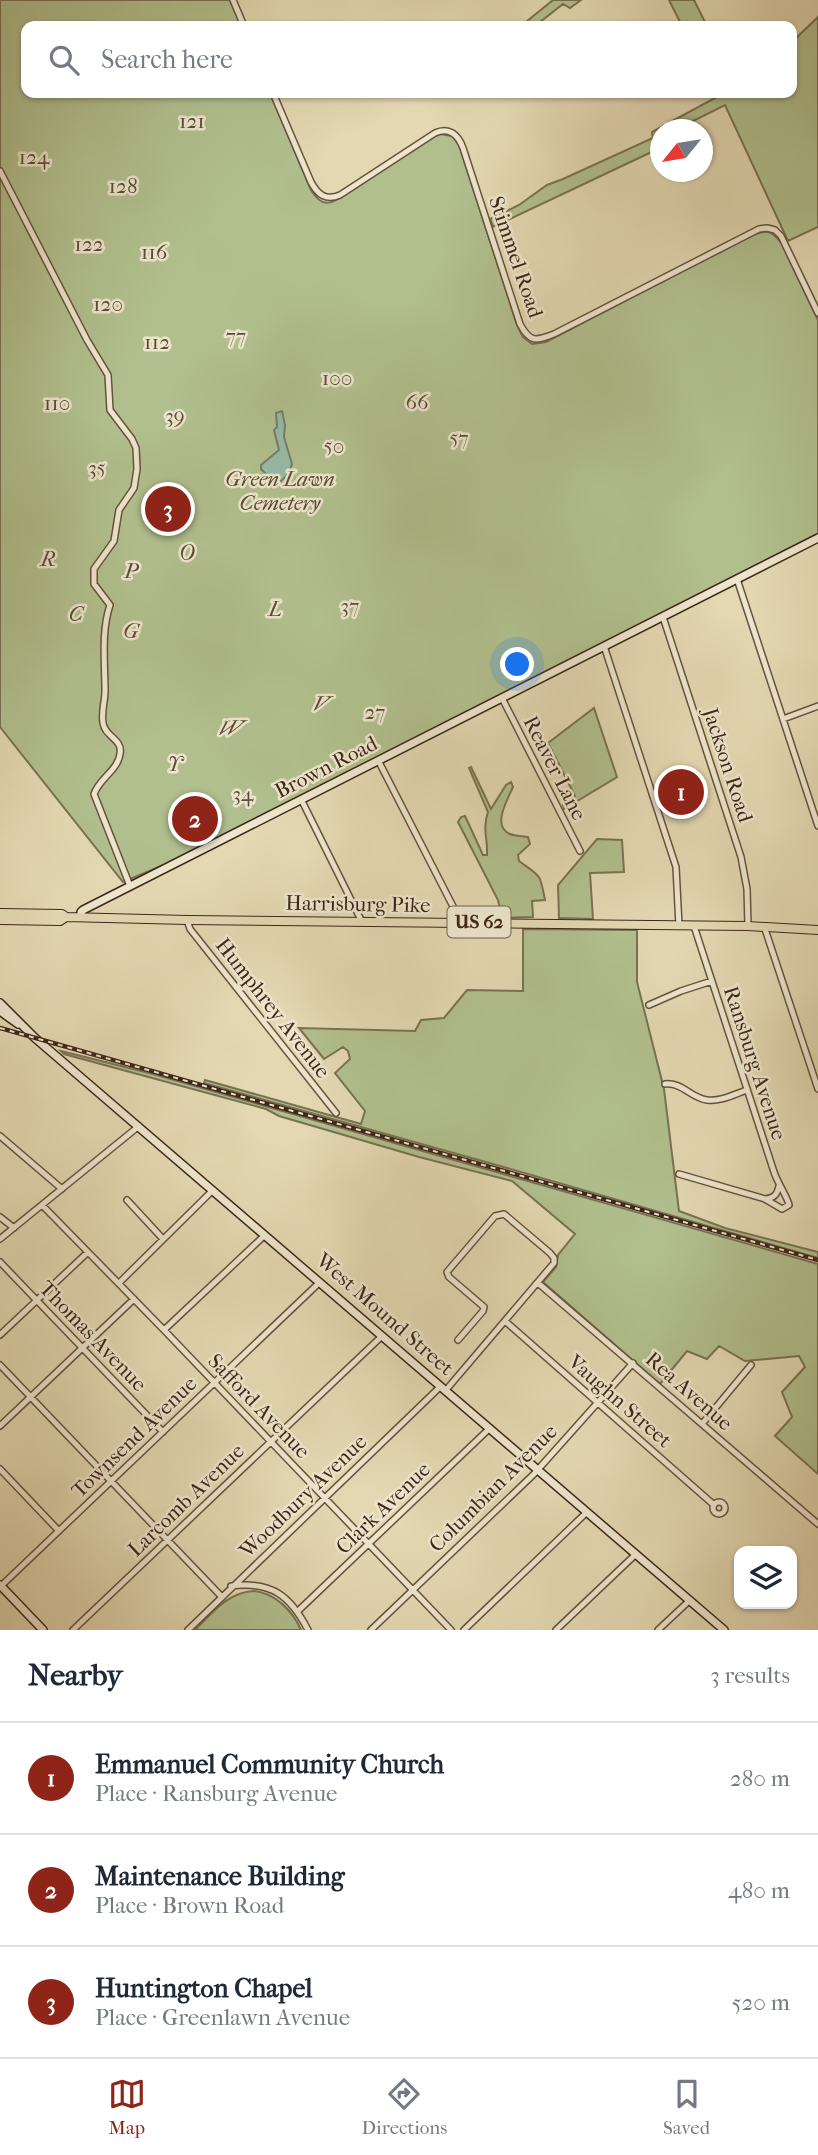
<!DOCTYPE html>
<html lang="en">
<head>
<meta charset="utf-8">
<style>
  body { margin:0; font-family:"IM FELL French Canon",serif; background:#f2f2f3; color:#1f2937 }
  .controls { position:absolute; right:21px; bottom:21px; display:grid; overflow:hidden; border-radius:14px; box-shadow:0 2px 5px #0004 }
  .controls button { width:63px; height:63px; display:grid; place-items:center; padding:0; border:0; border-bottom:2px solid #e0e1e3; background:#fff; color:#1f2937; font:35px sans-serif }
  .compass { position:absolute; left:650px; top:119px; width:63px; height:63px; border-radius:50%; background:#fff; box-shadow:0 2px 5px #0004; rotate:240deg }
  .you { position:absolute; left:518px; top:665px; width:24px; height:24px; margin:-18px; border:5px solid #fff; border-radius:50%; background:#1a73e8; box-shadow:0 0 0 10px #1a73e833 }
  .badge { display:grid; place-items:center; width:46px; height:46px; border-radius:50%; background:#8f2418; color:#fff; font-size:23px; font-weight:700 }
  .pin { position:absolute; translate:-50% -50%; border:4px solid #fff; box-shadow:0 2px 7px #0006 }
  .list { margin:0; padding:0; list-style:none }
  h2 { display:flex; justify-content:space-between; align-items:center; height:91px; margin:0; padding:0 28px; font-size:30px }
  h2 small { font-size:23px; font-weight:400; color:#747a83 }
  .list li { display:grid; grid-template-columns:46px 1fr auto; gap:21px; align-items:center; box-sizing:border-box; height:112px; padding:0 28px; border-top:2px solid #e0e1e3 }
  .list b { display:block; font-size:26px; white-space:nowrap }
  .list p { margin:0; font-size:23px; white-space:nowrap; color:#747a83 }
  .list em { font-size:23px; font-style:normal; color:#747a83 }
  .icon { flex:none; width:38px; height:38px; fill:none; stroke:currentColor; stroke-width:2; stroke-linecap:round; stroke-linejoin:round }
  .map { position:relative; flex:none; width:818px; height:1630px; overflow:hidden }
  .search { position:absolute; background:#fff; box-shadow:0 2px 5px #0004; left:21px; right:21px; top:21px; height:77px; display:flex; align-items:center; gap:18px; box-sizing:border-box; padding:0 24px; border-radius:14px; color:#747a83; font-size:26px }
  .sheet { height:427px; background:#fff }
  nav { display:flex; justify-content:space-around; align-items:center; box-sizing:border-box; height:98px; border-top:2px solid #e0e1e3; background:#fff; font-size:19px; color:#747a83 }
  nav a { display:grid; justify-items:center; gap:4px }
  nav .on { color:#8f2418 }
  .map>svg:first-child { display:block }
</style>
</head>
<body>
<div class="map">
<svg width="818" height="1630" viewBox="0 0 818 1630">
  <rect width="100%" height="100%" fill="#e3d8b2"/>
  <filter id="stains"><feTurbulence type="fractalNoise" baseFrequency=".00286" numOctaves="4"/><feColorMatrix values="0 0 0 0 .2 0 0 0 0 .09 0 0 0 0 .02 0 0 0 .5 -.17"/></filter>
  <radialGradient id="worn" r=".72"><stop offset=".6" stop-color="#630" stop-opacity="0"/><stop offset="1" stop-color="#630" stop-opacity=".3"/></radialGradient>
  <path fill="#b1bf8e" stroke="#787253" stroke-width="2" d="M0 0H230L241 26H26V93H270L311 190C323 210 332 203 348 193L433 137 440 134 452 136 459 145 517 325 523 337 532 344 546 342 748 237C765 230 770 228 782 244L818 320V535L166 864 123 882 0 727Z
    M553 0H581L570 8 563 4 535 26H521Z
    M669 0H694L707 26H682Z
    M818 17V227L788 241 725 105 677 129 660 130V148L493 227 490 219 519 205 547 185 563 179 653 138 652 132 715 98 713 93H729L732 97 741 93H792V42Z
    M594 708 617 777 564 809 563 805 575 796 548 743Z
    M471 767 491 809 506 785 511 782 513 787C508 799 491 826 510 834 515 836 523 836 528 837L530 844 518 855 519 861C541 877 540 873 545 900L532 901 533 917 502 918 498 900 458 822 461 817 465 816 483 855H487C488 838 482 830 488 812L469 768Z
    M597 839 622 840 624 872 590 873 593 919 559 918 558 885Z
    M523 929 637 930V982L664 1089 679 1211 725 1228 818 1252V1258L500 1166 204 1083 205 1080 361 1124 365 1111 335 1073 350 1059 348 1051 343 1047 324 1059 299 1028 415 1031 421 1020 444 1018 467 990 523 991Z
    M61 1051 153 1074 818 1264V1474L775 1436 792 1417 782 1392 805 1367 799 1356 745 1361 719 1346 707 1359 687 1351 660 1384 543 1282 556 1267 558 1255 575 1234 512 1181 419 1157 279 1116 266 1109 64 1054Z
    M254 1591C275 1593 293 1611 301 1630H195C212 1613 228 1592 254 1591Z"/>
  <path fill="#96bba7" stroke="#737f6e" stroke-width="2" d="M282 411 285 425 284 437 292 464C289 475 281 484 270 486L266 480V474L261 469V465L279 450 274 430 277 427 276 413Z"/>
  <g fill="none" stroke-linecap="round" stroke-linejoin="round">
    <g stroke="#67523e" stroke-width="8">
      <path id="street" d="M233 0 244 26
        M273 93 311 182C318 195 326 201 340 195L435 133C449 127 458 134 463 148L520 324C530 343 536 341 554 334L759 229 767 228 775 230 781 236 818 313
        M0 171 87 340 108 375 110 410 132 439 136 448 137 469 134 488 119 510 114 541 94 569V584L110 605C101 632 105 663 105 691 105 702 101 712 103 723 105 737 123 739 120 754 118 770 99 779 94 794L130 886
        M737 579 818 826
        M663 617 741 857 747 889 748 926
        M604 646 676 867 679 926
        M502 698 580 851
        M783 719 818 706
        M378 760 461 922
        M301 799 362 922
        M187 920 190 929 336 1113
        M764 926 818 1089
        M649 1005 681 991 712 981
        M665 1084C682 1082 691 1098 707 1100 720 1102 735 1094 747 1090
        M0 1136 62 1189
        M679 1174 765 1199 782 1209 789 1205C788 1198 777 1182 774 1172L694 926
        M765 1199C774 1198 777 1195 779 1186
        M127 1200 163 1239
        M42 1205 164 1330 451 1630
        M0 1217 14 1228
        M0 1239 139 1126
        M0 1262 163 1432
        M119 1283 213 1190
        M538 1283 818 1524
        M505 1321 714 1505
        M164 1330 265 1235
        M0 1335 88 1252
        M0 1365 221 1596
        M446 1390 554 1263V1258L550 1253 504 1214 495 1216 447 1272 449 1277 484 1307 483 1311 458 1340
        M702 1424 751 1365
        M0 1426 134 1299
        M0 1469 59 1531
        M713 1508a6 6 0 1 1 12 0a6 6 0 1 1-12 0Z
        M1 1586 320 1282
        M231 1586C271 1581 290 1595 308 1630
        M298 1611 490 1428
        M73 1630 382 1336
        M188 1630 441 1386
        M371 1630 534 1474 633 1363
        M464 1630 587 1512
        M556 1630 636 1554
        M658 1630 689 1601"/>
    </g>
    <g stroke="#3e2618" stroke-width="10">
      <path id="secondary" d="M81 917V912L83 910 818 538
        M0 1003 35 1038 724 1630
        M0 1011 18 1024
        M0 1585 43 1630"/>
    </g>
    <g stroke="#3e2618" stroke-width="10">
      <path id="primary" d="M0 913 62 914 66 917 187 920 748 926 818 930
        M0 920 60 921 66 917"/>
    </g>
    <use href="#street" stroke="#ede6cd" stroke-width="5"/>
    <use href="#secondary" stroke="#ede6cd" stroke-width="7"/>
    <use href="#primary" stroke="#e3d8b2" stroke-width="8"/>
    <g stroke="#3e2618" stroke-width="4.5">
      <path id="rail" d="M0 1028 818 1260"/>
    </g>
    <use href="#rail" stroke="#ede6cd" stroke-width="2" stroke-dasharray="5" stroke-linecap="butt"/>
  </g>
  <g text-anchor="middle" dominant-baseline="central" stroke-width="5" stroke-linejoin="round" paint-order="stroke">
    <rect fill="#ede6cd" stroke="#72604e" stroke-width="2" x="447.5" y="906.5" width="63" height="31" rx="5"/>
    <g font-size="19" font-weight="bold" fill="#3e2618">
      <text x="479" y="922">US 62</text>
    </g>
    <g font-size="21" font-style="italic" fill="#5b4c36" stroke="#ede6cd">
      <text x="192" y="121">121</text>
      <text x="34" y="157">124</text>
      <text x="123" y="186">128</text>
      <text x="89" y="244">122</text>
      <text x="154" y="252">116</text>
      <text x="108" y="304">120</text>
      <text x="236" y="336">77</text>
      <text x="157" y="342">112</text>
      <text x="337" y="378">100</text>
      <text x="417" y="402">66</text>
      <text x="57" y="403">110</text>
      <text x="175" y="416">39</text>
      <text x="459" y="438">57</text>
      <text x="334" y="446">50</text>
      <text x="97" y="468">35</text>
      <text x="280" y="479">Green Lawn<tspan x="280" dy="24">Cemetery</tspan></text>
      <text x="187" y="553">O</text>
      <text x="48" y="559">R</text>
      <text x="131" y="571">P</text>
      <text x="350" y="606">37</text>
      <text x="275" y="609">L</text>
      <text x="76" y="614">C</text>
      <text x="131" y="631">G</text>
      <text x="322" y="704">V</text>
      <text x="375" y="712">27</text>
      <text x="232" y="728">W</text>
      <text x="175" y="764">Y</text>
      <text x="243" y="794">34</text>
    </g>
    <g font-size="21" fill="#3e2618" stroke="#ede6cd">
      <text transform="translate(516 257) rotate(71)">Stimmel Road</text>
      <text transform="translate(728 765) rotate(72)">Jackson Road</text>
      <text transform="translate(326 767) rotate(-27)">Brown Road</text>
      <text transform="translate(555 768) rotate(63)">Reaver Lane</text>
      <text transform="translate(358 904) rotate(1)">Harrisburg Pike</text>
      <text transform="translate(273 1008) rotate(52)">Humphrey Avenue</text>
      <text transform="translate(755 1063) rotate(72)">Ransburg Avenue</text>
      <text transform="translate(385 1314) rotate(41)">West Mound Street</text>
      <text transform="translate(93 1336) rotate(46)">Thomas Avenue</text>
      <text transform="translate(689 1391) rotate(41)">Rea Avenue</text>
      <text transform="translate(620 1401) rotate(41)">Vaughn Street</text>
      <text transform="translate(259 1406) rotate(46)">Safford Avenue</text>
      <text transform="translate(134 1437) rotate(-44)">Townsend Avenue</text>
      <text transform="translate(493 1488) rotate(-45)">Columbian Avenue</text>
      <text transform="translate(303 1496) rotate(-44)">Woodbury Avenue</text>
      <text transform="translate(186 1500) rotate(-44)">Larcomb Avenue</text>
      <text transform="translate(383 1508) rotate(-44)">Clark Avenue</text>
    </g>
  </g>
  <rect width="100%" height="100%" filter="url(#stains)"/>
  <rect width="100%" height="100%" fill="url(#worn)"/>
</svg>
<div class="controls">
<button><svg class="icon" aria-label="layers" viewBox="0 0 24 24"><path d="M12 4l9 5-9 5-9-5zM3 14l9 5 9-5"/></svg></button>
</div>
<svg class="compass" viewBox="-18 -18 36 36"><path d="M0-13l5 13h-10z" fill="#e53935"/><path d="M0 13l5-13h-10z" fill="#747a83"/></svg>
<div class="you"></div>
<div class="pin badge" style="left:681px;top:792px">1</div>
<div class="pin badge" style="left:195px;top:819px">2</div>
<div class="pin badge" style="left:168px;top:509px">3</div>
<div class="search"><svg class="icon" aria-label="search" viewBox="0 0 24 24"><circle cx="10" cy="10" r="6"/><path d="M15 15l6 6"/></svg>Search here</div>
</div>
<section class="sheet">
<h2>Nearby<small>3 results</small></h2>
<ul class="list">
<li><span class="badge">1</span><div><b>Emmanuel Community Church</b><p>Place · Ransburg Avenue</p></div><em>280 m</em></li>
<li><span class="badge">2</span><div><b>Maintenance Building</b><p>Place · Brown Road</p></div><em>480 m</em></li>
<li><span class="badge">3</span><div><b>Huntington Chapel</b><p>Place · Greenlawn Avenue</p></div><em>520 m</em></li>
</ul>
</section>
<nav>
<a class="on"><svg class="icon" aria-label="map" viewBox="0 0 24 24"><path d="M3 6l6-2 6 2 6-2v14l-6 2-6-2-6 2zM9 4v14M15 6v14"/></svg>Map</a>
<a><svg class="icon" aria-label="directions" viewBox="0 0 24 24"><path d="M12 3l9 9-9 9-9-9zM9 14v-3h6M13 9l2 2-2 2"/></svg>Directions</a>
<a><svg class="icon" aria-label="saved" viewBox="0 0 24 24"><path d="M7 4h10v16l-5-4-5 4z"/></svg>Saved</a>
</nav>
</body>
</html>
